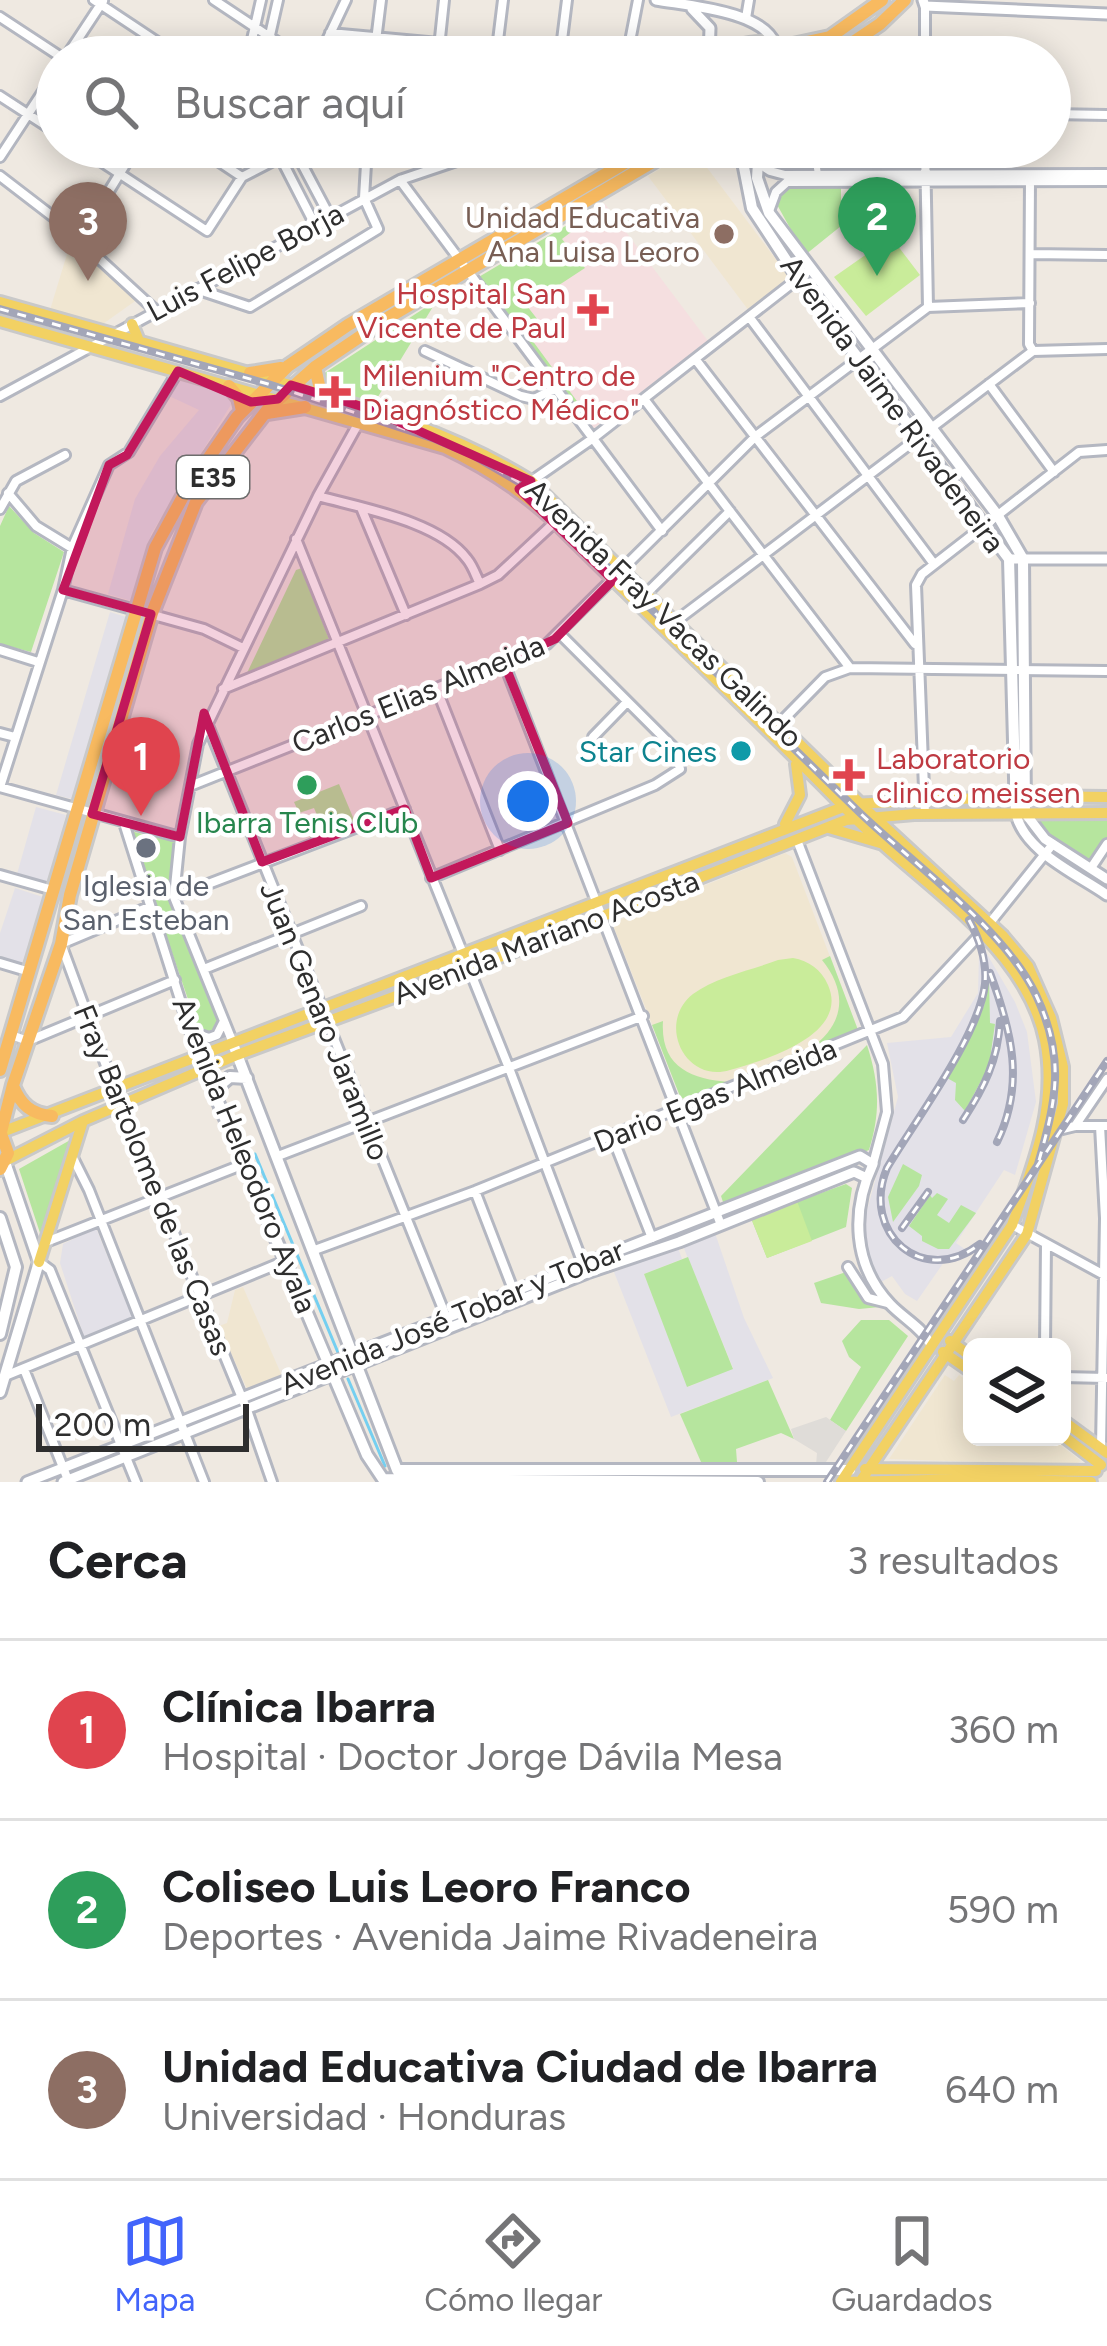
<!DOCTYPE html>
<html lang="es">
<head>
<meta charset="utf-8">
<style>
  body { margin:0; font-family:Figtree,sans-serif; background:#f6f6f6; color:#202124 }
  .controls { position:absolute; right:36px; bottom:36px; display:grid; overflow:hidden; border-radius:18px; box-shadow:0 6px 30px #0003 }
  .controls button { width:108px; height:108px; display:grid; place-items:center; padding:0; border:0; border-bottom:3px solid #e0e0e0; background:#fff; color:#202124; font:60px sans-serif }
  .scale { position:absolute; left:36px; bottom:30px; width:213px; box-sizing:border-box; padding-left:12px; border:6px solid #2e2e2e; border-top:0; font-size:33px; line-height:42px; white-space:nowrap; color:#2e2e2e; -webkit-text-stroke:9px #fff; paint-order:stroke }
  .you { position:absolute; left:528px; top:801px; width:42px; height:42px; margin:-30px; border:9px solid #fff; border-radius:50%; background:#1a73e8; box-shadow:0 0 0 18px #1a73e833 }
  .badge { display:grid; place-items:center; width:78px; height:78px; border-radius:50%; background:#4264fb; color:#fff; font-size:39px; font-weight:700 }
  .pin { position:absolute; translate:-50% -99px; filter:drop-shadow(0 3px 6px #0008) }
  .pin::after { content:''; position:absolute; top:63px; width:42px; height:36px; background:inherit; clip-path:polygon(0 0,100% 0,50% 100%) }
  .list { margin:0; padding:0; list-style:none }
  h2 { display:flex; justify-content:space-between; align-items:center; height:156px; margin:0; padding:0 48px; font-size:51px }
  h2 small { font-size:39px; font-weight:400; color:#757577 }
  .list li { display:grid; grid-template-columns:78px 1fr auto; gap:36px; align-items:center; box-sizing:border-box; height:180px; padding:0 48px; border-top:3px solid #e0e0e0 }
  .list b { display:block; font-size:45px; white-space:nowrap }
  .list p { margin:0; font-size:39px; white-space:nowrap; color:#757577 }
  .list em { font-size:39px; font-style:normal; color:#757577 }
  .icon { flex:none; width:66px; height:66px; fill:none; stroke:currentColor; stroke-width:2; stroke-linecap:round; stroke-linejoin:round }
  .map { position:relative; flex:none; width:1107px; height:1482px; overflow:hidden }
  .search { position:absolute; background:#fff; box-shadow:0 6px 30px #0003; left:36px; right:36px; top:36px; height:132px; display:flex; align-items:center; gap:30px; box-sizing:border-box; padding:0 42px; border-radius:66px; color:#757577; font-size:45px }
  .sheet { height:696px; background:#fff }
  nav { display:flex; justify-content:space-around; align-items:center; box-sizing:border-box; height:168px; border-top:3px solid #e0e0e0; background:#fff; font-size:33px; color:#757577 }
  nav a { display:grid; justify-items:center; gap:6px }
  nav .on { color:#4264fb }
  .map>svg:first-child { display:block }
</style>
</head>
<body>
<div class="map">
<svg width="1107" height="1482" viewBox="0 0 1107 1482">
  <rect width="100%" height="100%" fill="#efe9e1"/>
  <path fill="#e3e1e8" d="M179 378 224 390 232 403 151 534 135 602 108 594 135 499 160 456 199 410 167 395Z
    M110 612 126 617 72 799 56 795Z
    M36 807 66 815 47 882 17 874Z
    M15 888 46 898 25 964 0 956V933Z
    M987 954 1015 1002 1027 1032 1036 1102 1015 1175 1004 1170 956 1243 966 1250 958 1260 944 1262 917 1301 905 1294 892 1276 881 1282 870 1260 863 1225 898 1097 887 1043 951 1037 978 993 979 955Z
    M96 1228 133 1319 84 1337 60 1263 63 1244Z
    M715 1233 744 1318 773 1378 671 1417 614 1272 678 1248 682 1259 644 1274 688 1387 733 1368 683 1246Z"/>
  <path fill="#f0e6d1" d="M693 149 790 278 749 311 648 176Z
    M71 241 138 299 100 326 50 310Z
    M785 853 792 857 858 1030 682 1100 612 923Z
    M243 1287 282 1376 248 1391 219 1326 227 1323 235 1290Z
    M945 1375 954 1381 959 1375 972 1384V1437H1050L1081 1461 1075 1465 889 1459Z"/>
  <path fill="#f5dfe0" d="M605 204 708 341 593 429 477 278Z"/>
  <path fill="#b6e59e" d="M787 183 841 185V226L805 255 775 201Z
    M574 221 579 226 562 239 585 268 527 306 545 329 532 340 582 408 579 410 477 278Z
    M437 300 373 405 324 390 320 376Z
    M9 506 34 533 64 552 31 652 0 644V526Z
    M302 568 330 642 247 673 296 570Z
    M339 784 355 822 311 840 309 835 323 829 314 808 299 813 294 802Z
    M1107 815V839L1091 864 1049 837 1031 817Z
    M130 831 177 842 171 897 219 1024 212 1036 199 1031Z
    M830 956 858 1030 810 1049C845 1024 848 992 822 960Z
    M989 976 990 1023 995 1024 989 1066 965 1111 955 1100 956 1083 947 1078 984 1006Z
    M663 1021C660 1067 691 1079 729 1082L681 1099 652 1025Z
    M867 1045C879 1082 881 1112 869 1150L724 1205 721 1196Z
    M72 1139 73 1145 41 1236 19 1169Z
    M903 1164 922 1175 919 1186 893 1222 888 1197Z
    M846 1184 852 1188 846 1227 767 1258 751 1218Z
    M937 1193 948 1199 937 1215 949 1223 961 1205 976 1213 949 1249H938L922 1241V1236L909 1226 930 1195 932 1198Z
    M688 1257 733 1369 687 1387 644 1274Z
    M846 1272 862 1300 880 1307 859 1309 821 1303 814 1283Z
    M861 1320H889L908 1336 846 1431 830 1420 861 1367 849 1357 842 1341Z
    M768 1380 794 1439 781 1433 736 1449 737 1462H701L680 1414Z"/>
  <path fill="#c9ec9a" d="M891 237 920 275 866 316 834 277Z
    M793 958C809 961 821 969 828 985 850 1035 765 1060 730 1070 685 1084 656 1023 693 994 715 977 752 970 778 960Z
    M797 1201 812 1241 767 1258 751 1218Z"/>
  <path fill="#dfdcd8" d="M826 1417 846 1431 824 1465H816L817 1453 794 1439 791 1429Z"/>
  <g fill="none" stroke-linecap="round" stroke-linejoin="round">
    <path stroke="#75cff0" stroke-width="3" d="M255 1154 339 1355
      M348 1379 385 1466"/>
    <g stroke="#b4b7c1" stroke-width="12">
      <path id="pedestrian" d="M814 147 818 175"/>
    </g>
    <g stroke="#b4b7c1" stroke-width="14">
      <path id="minor" d="M94 0 180 57
        M214 0 300 57
        M0 17 61 57
        M746 18 749 0
        M330 33 560 54
        M560 56 567 0
        M66 57 103 1
        M248 57 261 0
        M265 57 278 0
        M319 57 346 0
        M374 57 381 0
        M438 57 444 0
        M496 57 503 0
        M627 57 638 0
        M925 57V6
        M0 96 57 133
        M1050 114 1107 115
        M79 147 207 231 242 177 275 160 282 147
        M197 147 242 177
        M275 147 315 225
        M293 147 330 217
        M925 147 928 307
        M0 157 57 70
        M758 163 770 171 785 175 1107 174
        M433 168 434 147
        M0 176 56 219 155 310
        M400 180 662 531
        M1030 180 1029 344 1033 351
        M769 211 776 192 787 182 1107 181
        M79 240 136 147
        M1031 254 1107 255
        M196 289 250 307 378 229 364 198 367 147
        M750 318 934 564
        M425 351 521 396 534 399 554 389
        M696 360 915 644
        M989 384 1054 472
        M0 396 400 180 498 147
        M644 399 850 668
        M520 489 592 439 809 270
        M8 493 36 526 72 548
        M318 496C361 508 439 521 467 559 473 566 476 576 480 584
        M0 509 16 481 65 455
        M362 510 406 615
        M296 539 509 1068 585 1269
        M63 590 204 629 243 648
        M647 593 730 511
        M672 624 1033 351 1107 349
        M0 650 38 662
        M504 663 721 1225
        M223 689 480 584 498 575 555 522
        M437 690 500 850
        M207 723 447 1319
        M778 725 825 677 850 668 1107 671
        M0 733 15 737
        M593 737 627 702
        M190 786 547 644 756 436 928 307 1030 303
        M0 787 63 590 72 548 109 465 129 452 178 371
        M0 787 180 837
        M925 814 916 585 922 574 1079 452 1107 450
        M124 823 198 1056
        M797 840 883 1064 887 1112 873 1164
        M1091 868 1107 844
        M0 875 53 890
        M431 878 655 785 680 769 674 748 560 634
        M174 897 405 809
        M149 907 61 944 115 1090 247 1410 272 1482
        M0 963 30 972
        M204 969 361 906
        M194 1033 209 1038 217 1035 223 1023
        M11 1035 28 1041 175 980
        M233 1043 174 897 180 837 198 744 318 496 358 424
        M1075 1126 1107 1079
        M1100 1126 1105 1218 1101 1447
        M1042 1134 1075 1126H1107
        M612 1136 652 1238
        M72 1156 89 1190 204 1482
        M278 1156 643 1016
        M475 1191 514 1292
        M1012 1225 1106 1276
        M46 1242 244 1164
        M312 1251 475 1191 903 1017 985 929 1053 844
        M39 1262 50 1270 136 1482
        M848 1267 868 1298 888 1303
        M1045 1347 1046 1244
        M24 1369 68 1480
        M5 1376 285 1261
        M1062 1377 1106 1378"/>
    </g>
    <g stroke="#b4b7c1" stroke-width="15">
      <path id="tertiary" d="M656 0C689 6 763 11 775 44
        M923 0 925 6 1107 14
        M692 9 710 28 709 57
        M1009 559H1107
        M1025 813 1045 839 1107 879
        M1016 814C1025 852 1077 874 1107 895
        M27 1482 860 1156 873 1164C851 1211 853 1265 890 1304 903 1318 920 1326 930 1343
        M63 1482 587 1273 679 1242 854 1172 867 1178"/>
    </g>
    <g stroke="#b4b7c1" stroke-width="16">
      <path id="secondary" d="M740 147 752 208 798 278 1009 559 1016 814
        M759 147 757 178 769 213 998 516 1023 559 1025 813
        M233 1044 397 1470H850
        M199 1057 367 1455 383 1479 758 1482
        M216 1095 218 1087 230 1077 247 1078
        M0 1218 16 1267 0 1334
        M0 1392 39 1262 5 1162"/>
    </g>
    <g stroke="#c9c9c9" stroke-width="16">
      <path id="primary" d="M0 302C89 327 177 352 266 378 358 405 449 430 531 481L873 816 1003 936 1028 966 1051 1018 1063 1067V1104L1027 1234 860 1482
        M0 321 445 448C487 468 521 490 555 522 653 620 756 716 853 816 901 865 962 904 1005 959 1023 982 1039 1010 1045 1040 1058 1105 1034 1164 1012 1225L841 1482
        M132 324 139 341
        M785 824 800 795 796 764
        M829 828 880 843
        M2 1132 851 804 1023 796 1107 797
        M7 1160 83 1121 237 1055 469 969 846 820 914 814 1107 813
        M39 1262 83 1121
        M950 1341 972 1357
        M943 1352 972 1372
        M1062 1420 1107 1453
        M1062 1435 1101 1465
        M865 1469 1096 1471
        M843 1482 972 1479 1091 1482"/>
    </g>
    <g stroke="#c9c9c9" stroke-width="18">
      <path id="trunk" d="M779 48 830 37 882 0
        M718 57C736 44 754 41 775 44L785 57
        M831 57 880 24 905 0
        M315 367 321 394
        M250 373 281 368
        M229 386 239 398 242 411
        M267 413 305 407
        M0 1070 155 548 186 491 237 417 288 366 348 325 652 147
        M13 1086C21 1105 31 1114 52 1116
        M0 1131 8 1153 0 1169
        M1 1132 13 1085 61 944 70 895 152 613 196 502 268 409 315 367 389 317 678 147"/>
    </g>
    <use href="#pedestrian" stroke="#fff" stroke-width="6"/>
    <use href="#minor" stroke="#fff" stroke-width="8"/>
    <use href="#tertiary" stroke="#fff" stroke-width="9"/>
    <use href="#secondary" stroke="#fff" stroke-width="10"/>
    <use href="#primary" stroke="#f2d163" stroke-width="10"/>
    <use href="#trunk" stroke="#f8ba60" stroke-width="12"/>
    <g stroke="#a3a6b8" stroke-width="8">
      <path id="rail" d="M0 309 268 384 435 439 471 454 524 485C636 594 747 704 859 812 912 863 1005 929 1036 995 1066 1059 1056 1101 1038 1164
        M969 920C980 940 987 961 985 984 979 1036 915 1121 887 1168 860 1234 924 1288 980 1244
        M990 973C1012 1032 1025 1084 997 1142
        M963 1120C984 1088 998 1060 1000 1021
        M902 1228 928 1192
        M827 1482 1107 1061"/>
    </g>
    <use href="#rail" stroke="#fff" stroke-width="3" stroke-dasharray="9" stroke-linecap="butt"/>
  </g>
  <path fill="#c2185b" fill-opacity="0.2" stroke="#c2185b" stroke-width="9" stroke-linejoin="round" d="M178 371 251 402 278 399 291 385 370 409 531 481 519 489 613 580 555 639 504 663 568 823 431 878 405 809 262 862 204 713 180 837 92 814 151 614 63 590 109 465 127 455Z"/>
  <circle fill="#8d6e63" stroke="#fff" stroke-width="4.5" cx="724" cy="234" r="12"/>
  <g fill="#e0444e" stroke="#fff" stroke-width="4.5">
    <path d="M587 292h12v12h12v12h-12v12h-12v-12h-12v-12h12z"/>
    <path d="M329 374h12v12h12v12h-12v12h-12v-12h-12v-12h12z"/>
    <path d="M843 757h12v12h12v12h-12v12h-12v-12h-12v-12h12z"/>
  </g>
  <circle fill="#0f9aa8" stroke="#fff" stroke-width="4.5" cx="741" cy="751" r="12"/>
  <circle fill="#2e9e5b" stroke="#fff" stroke-width="4.5" cx="307" cy="785" r="12"/>
  <circle fill="#6b7280" stroke="#fff" stroke-width="4.5" cx="146" cy="848" r="12"/>
  <g text-anchor="middle" dominant-baseline="central" stroke-width="9" stroke-linejoin="round" paint-order="stroke">
    <rect fill="#fff" stroke="#6d6d6d" stroke-width="3" x="177" y="456" width="72" height="42" rx="9"/>
    <g font-size="27" font-weight="bold" fill="#2e2e2e">
      <text x="213" y="477">E35</text>
    </g>
    <g font-size="30" fill="#785e54" stroke="#fff" text-anchor="end">
      <text x="700" y="217">Unidad Educativa<tspan x="700" dy="34">Ana Luisa Leoro</tspan></text>
    </g>
    <g font-size="30" fill="#2e2e2e" stroke="#fff">
      <text transform="translate(245 262) rotate(-28)">Luis Felipe Borja</text>
      <text transform="translate(893 404) rotate(54)">Avenida Jaime Rivadeneira</text>
      <text transform="translate(664 613) rotate(44)">Avenida Fray Vacas Galindo</text>
      <text transform="translate(418 694) rotate(-22)">Carlos Elias Almeida</text>
      <text transform="translate(546 937) rotate(-21)">Avenida Mariano Acosta</text>
      <text transform="translate(325 1021) rotate(68)">Juan Genaro Jaramillo</text>
      <text transform="translate(715 1095) rotate(-22)">Dario Egas Almeida</text>
      <text transform="translate(245 1155) rotate(68)">Avenida Heleodoro Ayala</text>
      <text transform="translate(153 1180) rotate(68)">Fray Bartolome de las Casas</text>
      <text transform="translate(452 1317) rotate(-22)">Avenida José Tobar y Tobar</text>
    </g>
    <g font-size="30" fill="#be3a42" stroke="#fff" text-anchor="start">
      <text x="566" y="293" text-anchor="end">Hospital San<tspan x="566" dy="34">Vicente de Paul</tspan></text>
      <text x="362" y="375">Milenium "Centro de<tspan x="362" dy="34">Diagnóstico Médico"</tspan></text>
      <text x="876" y="758">Laboratorio<tspan x="876" dy="34">clinico meissen</tspan></text>
    </g>
    <g font-size="30" fill="#0d838f" stroke="#fff" text-anchor="end">
      <text x="717" y="751">Star Cines</text>
    </g>
    <g font-size="30" fill="#27864d" stroke="#fff">
      <text x="307" y="822">Ibarra Tenis Club</text>
    </g>
    <g font-size="30" fill="#5b616d" stroke="#fff">
      <text x="146" y="885">Iglesia de<tspan x="146" dy="34">San Esteban</tspan></text>
    </g>
  </g>
</svg>
<div class="controls">
<button><svg class="icon" aria-label="layers" viewBox="0 0 24 24"><path d="M12 4l9 5-9 5-9-5zM3 14l9 5 9-5"/></svg></button>
</div>
<div class="scale">200 m</div>
<div class="you"></div>
<div class="pin badge" style="left:141px;top:816px;background:#e0444e">1</div>
<div class="pin badge" style="left:877px;top:276px;background:#2e9e5b">2</div>
<div class="pin badge" style="left:88px;top:281px;background:#8d6e63">3</div>
<div class="search"><svg class="icon" aria-label="search" viewBox="0 0 24 24"><circle cx="10" cy="10" r="6"/><path d="M15 15l6 6"/></svg>Buscar aquí</div>
</div>
<section class="sheet">
<h2>Cerca<small>3 resultados</small></h2>
<ul class="list">
<li><span class="badge" style="background:#e0444e">1</span><div><b>Clínica Ibarra</b><p>Hospital · Doctor Jorge Dávila Mesa</p></div><em>360 m</em></li>
<li><span class="badge" style="background:#2e9e5b">2</span><div><b>Coliseo Luis Leoro Franco</b><p>Deportes · Avenida Jaime Rivadeneira</p></div><em>590 m</em></li>
<li><span class="badge" style="background:#8d6e63">3</span><div><b>Unidad Educativa Ciudad de Ibarra</b><p>Universidad · Honduras</p></div><em>640 m</em></li>
</ul>
</section>
<nav>
<a class="on"><svg class="icon" aria-label="map" viewBox="0 0 24 24"><path d="M3 6l6-2 6 2 6-2v14l-6 2-6-2-6 2zM9 4v14M15 6v14"/></svg>Mapa</a>
<a><svg class="icon" aria-label="directions" viewBox="0 0 24 24"><path d="M12 3l9 9-9 9-9-9zM9 14v-3h6M13 9l2 2-2 2"/></svg>Cómo llegar</a>
<a><svg class="icon" aria-label="saved" viewBox="0 0 24 24"><path d="M7 4h10v16l-5-4-5 4z"/></svg>Guardados</a>
</nav>
</body>
</html>
